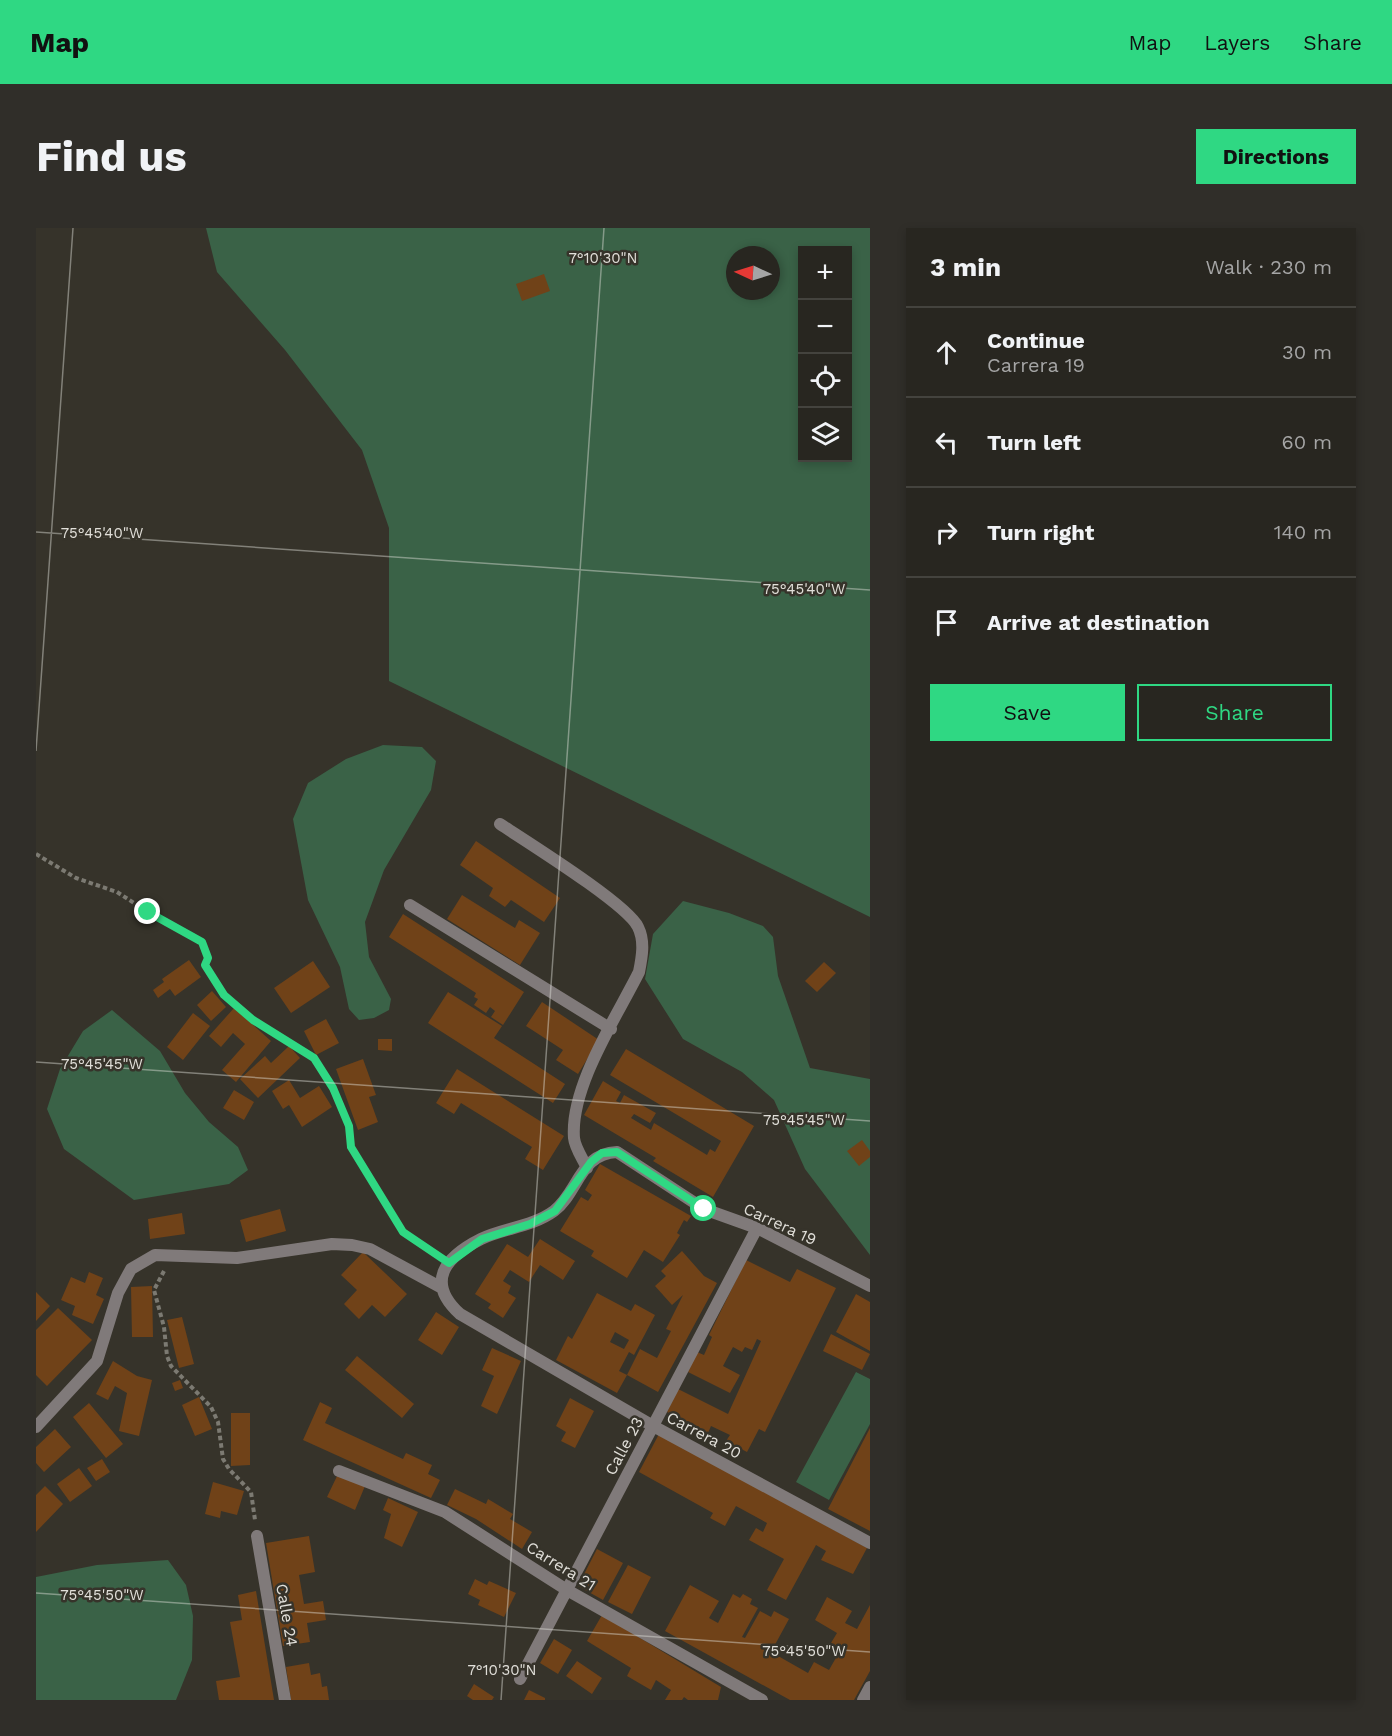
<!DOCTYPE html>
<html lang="en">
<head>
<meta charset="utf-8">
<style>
  body { margin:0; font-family:"Work Sans",sans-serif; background:#302e29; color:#f1f3f6 }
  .controls { position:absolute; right:18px; top:18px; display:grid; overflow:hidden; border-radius:0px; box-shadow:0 3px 9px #0003 }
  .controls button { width:54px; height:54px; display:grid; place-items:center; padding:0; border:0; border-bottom:2px solid #44433e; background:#282620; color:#f1f3f6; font:30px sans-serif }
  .compass { position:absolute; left:690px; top:18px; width:54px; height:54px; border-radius:50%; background:#282620; box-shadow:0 3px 9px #0003; rotate:274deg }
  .stop { position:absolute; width:18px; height:18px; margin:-14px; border:4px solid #2fd883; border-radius:50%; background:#fff }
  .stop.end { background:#2fd883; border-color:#fff; box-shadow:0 2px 6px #0008 }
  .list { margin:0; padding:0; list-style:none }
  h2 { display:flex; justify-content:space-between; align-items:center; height:78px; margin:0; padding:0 24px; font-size:26px }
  h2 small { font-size:20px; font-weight:400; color:#a5a5a5 }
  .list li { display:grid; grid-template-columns:39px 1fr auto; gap:18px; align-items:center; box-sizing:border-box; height:90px; padding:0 24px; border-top:2px solid #44433e }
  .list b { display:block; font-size:22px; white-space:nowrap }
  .list p { margin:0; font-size:20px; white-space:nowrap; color:#a5a5a5 }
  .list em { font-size:20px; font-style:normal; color:#a5a5a5 }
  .actions { display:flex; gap:12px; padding:18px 24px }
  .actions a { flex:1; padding:14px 0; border:2px solid #2fd883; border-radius:0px; text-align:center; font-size:21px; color:#2fd883 }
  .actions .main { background:#2fd883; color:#111 }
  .icon { flex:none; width:33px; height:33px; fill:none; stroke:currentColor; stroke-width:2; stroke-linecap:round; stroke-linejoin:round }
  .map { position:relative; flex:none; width:834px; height:1472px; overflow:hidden; border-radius:0px }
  header { display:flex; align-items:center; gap:36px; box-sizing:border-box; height:84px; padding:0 30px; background:#2fd883; color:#111 }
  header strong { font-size:28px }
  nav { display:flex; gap:33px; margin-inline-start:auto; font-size:21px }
  .intro { display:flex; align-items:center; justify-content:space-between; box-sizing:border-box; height:144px; padding:0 36px }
  h1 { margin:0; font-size:42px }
  .button { padding:15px 27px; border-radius:0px; background:#2fd883; color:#111; font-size:21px; font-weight:700 }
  main { display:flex; gap:36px; padding:0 36px }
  aside { flex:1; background:#282620; border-radius:0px; box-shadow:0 3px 9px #0003 }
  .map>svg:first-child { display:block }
</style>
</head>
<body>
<header>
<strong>Map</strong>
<nav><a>Map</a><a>Layers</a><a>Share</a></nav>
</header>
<div class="intro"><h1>Find us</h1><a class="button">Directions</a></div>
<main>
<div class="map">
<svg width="834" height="1472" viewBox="0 0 834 1472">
  <rect width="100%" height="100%" fill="#36332a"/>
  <path fill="#3a6247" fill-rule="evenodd" d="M170 0H834V689L353 453V300L326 222 249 122 181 44ZM766 22H812V230H766ZM699 27H735V63H699Z
    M347 517 386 519 400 533 395 562 348 642 329 694 333 729 355 771 353 782 338 790 323 792 313 781 304 739 272 672 257 591 272 555 310 531Z
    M647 673 693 685 727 698 737 709 742 748 774 840 834 851V1027L769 941 738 872 706 844 647 811 609 751 617 706Z
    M76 782 124 823 149 865 173 894 202 919 212 942 193 956 98 972 28 921 11 881 24 841 47 803Z
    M820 1144 834 1151V1196L793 1272 760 1254Z
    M132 1332 150 1357 157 1388 156 1432 140 1472H0V1349L61 1337Z"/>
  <path fill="#704218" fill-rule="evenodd" d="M508 46 514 63 486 73 480 56Z
    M440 613 524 670 508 694 475 672 469 679 453 668 457 660 424 637Z
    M426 667 479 700 483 692 504 705 484 737 411 691Z
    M367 686 488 764 467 797 455 789 459 783 454 779 450 785 438 777 442 771 438 769 440 765 353 709Z
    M153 732 165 749 139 768 134 761 122 770 117 762 128 754 126 751Z
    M277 733 294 759 255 785 238 760Z
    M788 734 800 745 781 764 769 753Z
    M176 763 190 779 175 793 161 777Z
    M412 764 466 798 458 810 529 856 517 875 392 795Z
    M506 774 563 812 542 846 520 832 527 822 490 798Z
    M198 780 235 813 200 854 186 842 209 816 197 805 185 819 173 808Z
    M157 785 174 798 147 832 131 819Z
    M290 791 303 815 280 827 268 803Z
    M342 811H356V823L342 822Z
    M253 818 264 830 222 870 204 851 229 828 235 835Z
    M590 821 718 898 677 969 617 933 620 930 548 887 567 853 585 864 580 873 584 875 588 867 620 885 614 895 598 886 595 890 615 902 618 895 671 927 674 921 679 924 685 913 574 847Z
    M327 831 340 867 333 869 342 894 322 902 300 841Z
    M421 841 528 908 507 942 489 931 496 919 425 875 418 886 400 875Z
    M253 852 264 870 283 858 296 879 266 899 253 877 247 881 236 863Z
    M198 862 218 874 208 892 187 880Z
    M826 912 834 923V929L823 938 811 923Z
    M564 936 655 988 651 994 648 992 641 1005 644 1007 627 1034 608 1022 591 1050 555 1028 558 1023 524 1003 545 969 552 973 556 967 549 962Z
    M244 981 250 1003 210 1014 204 992Z
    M146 985 149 1006 114 1011 112 991Z
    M504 1011 539 1033 527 1052 504 1037 493 1054 474 1042 467 1053 475 1058 472 1065 480 1070 467 1090 452 1080 455 1076 439 1066 471 1016 492 1029Z
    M646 1023 668 1048 681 1055 622 1164 591 1147 604 1121 621 1130 635 1103 630 1101 647 1067 636 1077 619 1058 630 1048 625 1043Z
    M327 1024 371 1066 349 1089 336 1077 323 1091 308 1076 321 1062 305 1047Z
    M710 1032 754 1054 761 1041 800 1060 729 1204 723 1201 711 1224 690 1213 694 1207 675 1198 672 1205 631 1184 642 1161 692 1186 725 1113 721 1111 716 1122 709 1119 706 1124 697 1119 687 1138 704 1147 694 1165 652 1144 661 1124 668 1127 676 1109 673 1107Z
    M53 1044 67 1050 60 1067 68 1071 57 1096 36 1087 39 1078 25 1072 35 1049 49 1055Z
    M116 1058 117 1109H96L95 1059Z
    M0 1064 14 1078 0 1093Z
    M561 1065 595 1083 599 1076 619 1087 598 1127 593 1124 583 1143 591 1147 581 1165 520 1132 532 1108 536 1111ZM579 1104 593 1112 588 1121 574 1114Z
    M820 1066 834 1074V1123L800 1104Z
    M22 1080 56 1112 11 1158 0 1147V1102Z
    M400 1084 423 1099 406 1127 382 1112Z
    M146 1089 158 1136 143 1140 131 1092Z
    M795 1106 834 1126 826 1142 787 1123Z
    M456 1120 485 1133 461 1186 445 1178 458 1148 446 1142Z
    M321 1128 378 1176 366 1190 309 1142Z
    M77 1133 101 1148 116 1152 103 1208 83 1203 91 1165 79 1158 72 1172 60 1166Z
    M144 1152 147 1160 139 1163 136 1155Z
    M163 1169 176 1201 159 1208 146 1177Z
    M534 1170 558 1183 539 1220 525 1213 530 1204 520 1198Z
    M284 1174 296 1180 289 1195 367 1231 370 1225 396 1237 392 1246 404 1252 395 1270 267 1212Z
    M53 1175 87 1216 70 1230 37 1189Z
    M195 1185H214V1237L195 1238Z
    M834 1200V1303L792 1281Z
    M19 1201 35 1219 8 1244 0 1235V1219Z
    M623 1206 831 1320 817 1346 785 1332 790 1323 780 1317 750 1372 731 1362 748 1331 713 1312 720 1300 727 1304 731 1295 700 1278 689 1298 674 1290 677 1285 603 1244Z
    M66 1231 74 1244 60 1253 51 1240Z
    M43 1240 56 1258 34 1274 21 1256Z
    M302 1246 329 1258 319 1282 291 1269Z
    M177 1254 208 1263 201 1287 185 1283 184 1290 169 1286Z
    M9 1258 27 1276 0 1304V1267Z
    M419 1261 450 1276 452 1271 477 1286 474 1291 496 1304 486 1321 440 1291 411 1277Z
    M352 1270 382 1284 366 1319 348 1310 355 1286 347 1282Z
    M273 1308 279 1344 263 1347 268 1376 287 1373 290 1392 271 1395 274 1414 247 1418 230 1315Z
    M561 1321 587 1335 567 1372 542 1358Z
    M592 1337 615 1349 596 1386 572 1374Z
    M439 1351 451 1357 453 1353 480 1365 468 1389 442 1377 444 1372 432 1366Z
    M654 1357 683 1373 673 1390 682 1395 697 1366 704 1370 707 1366 716 1371 714 1376 722 1380 706 1409 709 1410 724 1383 735 1389 738 1383 753 1391 735 1424 772 1445 778 1434 793 1442 805 1421 795 1415 801 1405 779 1392 791 1369 816 1383 809 1395 821 1401 834 1377V1443L818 1472H754L629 1403Z
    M220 1363 238 1472H183L180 1453 204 1449 194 1394 206 1392 202 1367Z
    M566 1387 685 1459 682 1472H652L648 1469 646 1472H629L635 1462 620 1452 615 1462 591 1448 595 1440 551 1413Z
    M518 1411 536 1422 522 1446 504 1435Z
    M541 1433 566 1450 556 1466 530 1448Z
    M273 1435 275 1447 284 1445 286 1459 291 1458 293 1472H255L250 1439Z
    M438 1456 458 1469 456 1472H437L431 1468Z
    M493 1462 509 1470V1472H488Z"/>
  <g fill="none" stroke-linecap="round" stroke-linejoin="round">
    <path stroke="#7c7a72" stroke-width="4" stroke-dasharray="4.5 3" stroke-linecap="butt" d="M0 626 40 650 81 664 126 693 133 694 166 714 172 730 169 737 188 767 217 792 278 829 297 860 313 898 315 919 367 1003 399 1027
      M128 1043 118 1062 128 1099 131 1128 135 1138 175 1179 182 1194 187 1231 193 1241 215 1264 219 1292"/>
    <path stroke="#807a7a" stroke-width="12" d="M464 596C491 614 591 676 602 699 609 713 606 729 603 744 580 790 534 859 538 910 539 920 547 931 551 940
      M374 677 575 801
      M834 1058 721 1000 668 981 581 924C544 925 542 965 518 983 496 999 468 1000 445 1011 409 1029 389 1054 424 1086L617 1198 834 1315
      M0 1199 61 1133 82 1065 95 1041 119 1027 201 1030 296 1016 316 1017 334 1021 406 1060
      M303 1243 409 1284 531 1362 726 1472
      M221 1308 249 1472
      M484 1451 721 1000
      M827 1472 834 1459"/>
  </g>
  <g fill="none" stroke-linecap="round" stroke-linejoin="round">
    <path stroke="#2fd883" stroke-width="8" d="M112 684 166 714 172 730 169 737 188 767 217 792 278 830 297 860 313 898 315 919 367 1004 413 1035 446 1011 494 996 519 983 555 934 566 925 581 924 668 981"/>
  </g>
  <path fill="none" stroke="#e1dfd9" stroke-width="1.5" stroke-opacity="0.45" d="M0 304 834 362M0 523 37 0M0 834 834 893M0 1365 834 1424M465 1472 568 0"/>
  <g text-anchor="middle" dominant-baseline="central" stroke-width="5" stroke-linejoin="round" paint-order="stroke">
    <g font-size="16" fill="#e1dfd9" stroke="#36332a">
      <text transform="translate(744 996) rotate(25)">Carrera 19</text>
      <text transform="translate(668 1207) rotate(28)">Carrera 20</text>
      <text transform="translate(588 1218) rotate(-62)">Calle 23</text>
      <text transform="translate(525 1338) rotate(32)">Carrera 21</text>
      <text transform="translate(251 1387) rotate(80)">Calle 24</text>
    </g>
  </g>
  <g font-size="15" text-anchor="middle" fill="#e1dfd9" stroke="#36332a" stroke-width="5" stroke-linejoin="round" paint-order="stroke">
    <text x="567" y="35">7°10'30"N</text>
    <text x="66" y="310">75°45'40"W</text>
    <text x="768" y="366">75°45'40"W</text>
    <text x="66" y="841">75°45'45"W</text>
    <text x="768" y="897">75°45'45"W</text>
    <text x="66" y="1372">75°45'50"W</text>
    <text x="768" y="1428">75°45'50"W</text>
    <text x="466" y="1447">7°10'30"N</text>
  </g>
</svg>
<div class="controls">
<button>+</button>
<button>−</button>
<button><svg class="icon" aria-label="locate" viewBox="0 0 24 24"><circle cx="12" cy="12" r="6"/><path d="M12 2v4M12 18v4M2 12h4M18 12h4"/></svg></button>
<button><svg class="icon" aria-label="layers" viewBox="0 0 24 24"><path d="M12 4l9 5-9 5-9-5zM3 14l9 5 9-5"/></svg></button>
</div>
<svg class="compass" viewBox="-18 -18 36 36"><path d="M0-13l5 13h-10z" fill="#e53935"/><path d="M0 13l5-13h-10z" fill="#a5a5a5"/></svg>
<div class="stop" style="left:668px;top:981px"></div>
<div class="stop end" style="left:112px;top:684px"></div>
</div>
<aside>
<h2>3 min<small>Walk · 230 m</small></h2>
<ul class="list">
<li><svg class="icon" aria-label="ahead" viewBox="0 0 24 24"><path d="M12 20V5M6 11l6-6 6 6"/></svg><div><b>Continue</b><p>Carrera 19</p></div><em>30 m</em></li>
<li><svg class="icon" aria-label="left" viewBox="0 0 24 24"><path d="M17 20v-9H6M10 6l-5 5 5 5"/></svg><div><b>Turn left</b></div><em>60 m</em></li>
<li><svg class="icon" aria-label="right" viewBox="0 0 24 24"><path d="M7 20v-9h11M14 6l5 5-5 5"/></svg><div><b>Turn right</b></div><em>140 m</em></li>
<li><svg class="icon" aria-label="arrive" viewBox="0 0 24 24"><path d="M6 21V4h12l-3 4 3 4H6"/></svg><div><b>Arrive at destination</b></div></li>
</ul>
<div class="actions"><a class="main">Save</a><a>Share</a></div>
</aside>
</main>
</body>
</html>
